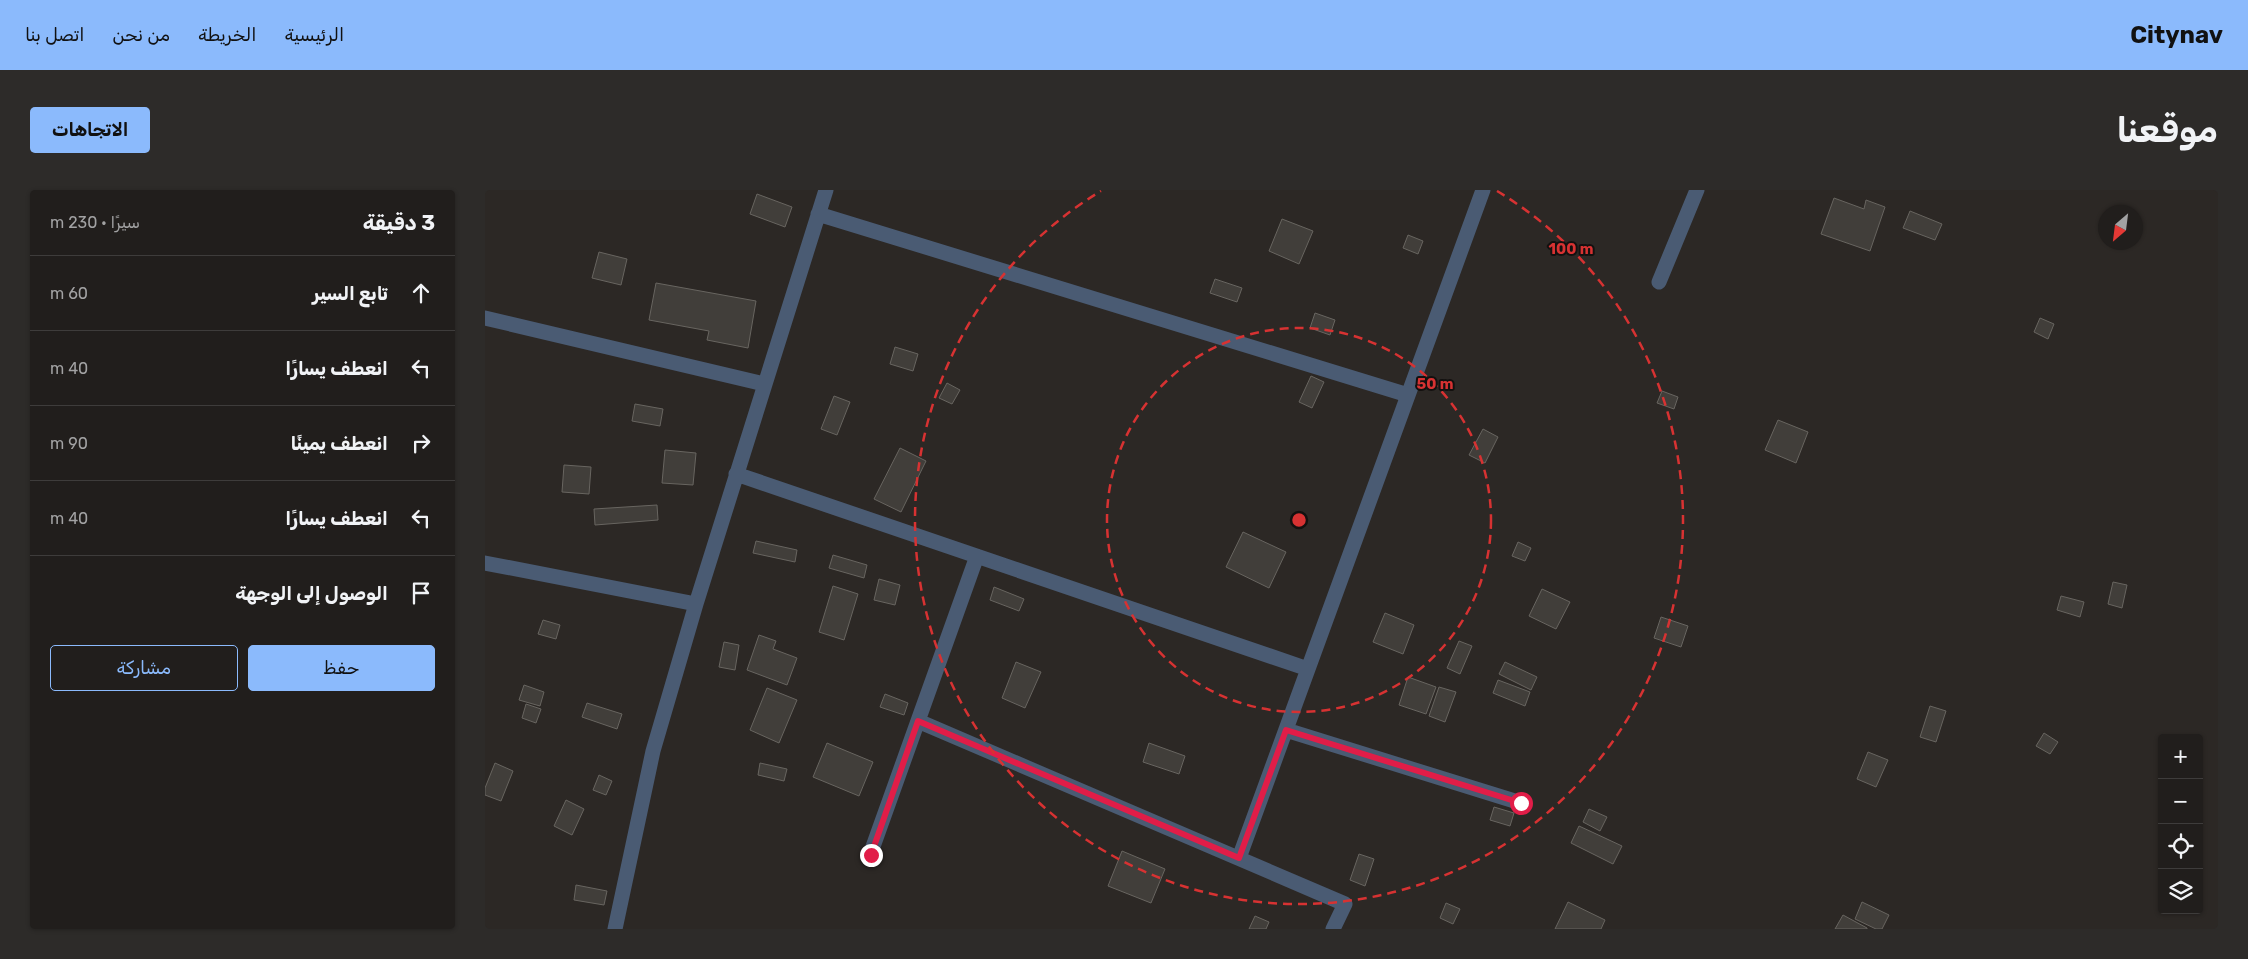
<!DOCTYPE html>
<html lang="ar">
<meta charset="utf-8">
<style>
:root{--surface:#211e1c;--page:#2d2b29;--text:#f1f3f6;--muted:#a2a2a3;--line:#3e3c3b;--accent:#8bbafc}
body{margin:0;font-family:Rubik,Cairo,sans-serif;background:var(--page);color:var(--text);direction:rtl}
.controls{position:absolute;right:15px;bottom:15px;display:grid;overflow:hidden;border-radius:5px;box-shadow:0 1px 4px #0004}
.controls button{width:45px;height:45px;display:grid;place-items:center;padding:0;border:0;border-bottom:1px solid var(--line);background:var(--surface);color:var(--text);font:25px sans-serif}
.compass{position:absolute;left:1613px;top:15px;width:45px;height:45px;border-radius:50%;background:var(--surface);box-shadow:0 1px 4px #0004;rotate:208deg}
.stop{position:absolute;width:15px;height:15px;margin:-11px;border:4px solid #e11d48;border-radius:50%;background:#fff}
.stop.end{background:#e11d48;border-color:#fff;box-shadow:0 1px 5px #0008}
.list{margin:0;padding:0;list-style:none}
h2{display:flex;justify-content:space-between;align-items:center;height:65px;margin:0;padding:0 20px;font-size:21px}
h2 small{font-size:16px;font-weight:400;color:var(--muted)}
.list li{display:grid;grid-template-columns:32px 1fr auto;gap:15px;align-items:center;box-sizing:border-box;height:75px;padding:0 20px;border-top:1px solid var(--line)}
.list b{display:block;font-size:19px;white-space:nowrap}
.list em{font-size:16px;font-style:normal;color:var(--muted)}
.actions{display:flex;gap:10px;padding:15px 20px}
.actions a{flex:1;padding:11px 0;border:1px solid var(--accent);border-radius:5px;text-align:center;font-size:18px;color:var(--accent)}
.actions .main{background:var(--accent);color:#111}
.icon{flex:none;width:28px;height:28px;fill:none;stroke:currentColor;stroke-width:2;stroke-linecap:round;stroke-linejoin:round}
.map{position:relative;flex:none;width:1733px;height:739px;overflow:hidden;direction:ltr;border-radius:5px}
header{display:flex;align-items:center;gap:30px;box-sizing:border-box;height:70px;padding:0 25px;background:var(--accent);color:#111}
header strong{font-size:24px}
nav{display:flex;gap:28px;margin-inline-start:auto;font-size:18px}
.intro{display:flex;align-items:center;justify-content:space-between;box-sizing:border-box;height:120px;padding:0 30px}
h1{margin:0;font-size:35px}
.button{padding:12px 22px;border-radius:5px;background:var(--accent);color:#111;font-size:18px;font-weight:700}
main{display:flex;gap:30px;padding:0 30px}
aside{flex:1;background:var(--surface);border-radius:5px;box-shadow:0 1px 4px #0004}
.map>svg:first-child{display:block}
.building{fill:#413e3a;stroke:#686560}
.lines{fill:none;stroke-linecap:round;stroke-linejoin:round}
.minor{stroke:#4a5b73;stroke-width:15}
.route{stroke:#e11d48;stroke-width:6}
.ring{fill:none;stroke:#d73232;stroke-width:2.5;stroke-dasharray:9 6}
.centre{fill:#d73232;stroke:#131110;stroke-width:2.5}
.ring-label{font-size:15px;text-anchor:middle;font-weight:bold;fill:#d73232;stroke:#131110;stroke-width:4;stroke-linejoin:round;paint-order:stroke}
</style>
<header>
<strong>Citynav</strong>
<nav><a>الرئيسية</a><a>الخريطة</a><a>من نحن</a><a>اتصل بنا</a></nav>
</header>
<div class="intro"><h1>موقعنا</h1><a class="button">الاتجاهات</a></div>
<main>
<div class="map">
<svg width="1733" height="739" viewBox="0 0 1733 739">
<rect width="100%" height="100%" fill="#2c2825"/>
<path class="building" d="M 272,4 L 307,17 L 300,37 L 265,24 Z
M 1349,8 L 1379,19 L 1381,10 L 1400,17 L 1385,61 L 1336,44 Z
M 1425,21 L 1457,34 L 1450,50 L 1418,38 Z
M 797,29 L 828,41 L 814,74 L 784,61 Z
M 923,45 L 938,51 L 933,64 L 918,58 Z
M 114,62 L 142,69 L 136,95 L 107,88 Z
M 730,89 L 757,98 L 752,112 L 725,103 Z
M 171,93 L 271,111 L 263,158 L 222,150 L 224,141 L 164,130 Z
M 830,123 L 850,130 L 845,145 L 825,138 Z
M 1555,128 L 1569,134 L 1563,149 L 1549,142 Z
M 410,157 L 433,164 L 428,181 L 405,174 Z
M 826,186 L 839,192 L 827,218 L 814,212 Z
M 462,193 L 475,200 L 467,214 L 454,208 Z
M 1177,201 L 1193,207 L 1189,219 L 1172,213 Z
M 349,206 L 365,212 L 352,245 L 336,239 Z
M 150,214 L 178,219 L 175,236 L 147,231 Z
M 1293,230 L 1323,242 L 1311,273 L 1280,260 Z
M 998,239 L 1013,247 L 1000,273 L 984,265 Z
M 415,258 L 441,271 L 416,322 L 389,309 Z
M 180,260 L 211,263 L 208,295 L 177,293 Z
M 79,275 L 106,277 L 104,304 L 77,302 Z
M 172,315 L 173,330 L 110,335 L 109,319 Z
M 758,342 L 801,362 L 784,398 L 741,377 Z
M 271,351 L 312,360 L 310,372 L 268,363 Z
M 1033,352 L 1046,358 L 1040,371 L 1027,366 Z
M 348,365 L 382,375 L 379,388 L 344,378 Z
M 394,389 L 415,395 L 410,415 L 389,410 Z
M 1628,392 L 1642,395 L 1637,418 L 1623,414 Z
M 348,396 L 373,404 L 359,450 L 334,442 Z
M 509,397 L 539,409 L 534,421 L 505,410 Z
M 1057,399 L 1085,412 L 1071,439 L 1044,426 Z
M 1576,406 L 1599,412 L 1595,427 L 1572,420 Z
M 900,423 L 929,435 L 918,464 L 888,452 Z
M 1176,427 L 1203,436 L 1196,457 L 1169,448 Z
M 58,430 L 75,435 L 71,449 L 53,444 Z
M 274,445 L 291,451 L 288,459 L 312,468 L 302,495 L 262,480 Z
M 974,451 L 987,456 L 975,484 L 962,478 Z
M 239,452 L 254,455 L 250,480 L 234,477 Z
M 531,472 L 556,482 L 540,518 L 517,508 Z
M 1020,472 L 1052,487 L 1046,500 L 1014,484 Z
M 923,487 L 951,497 L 941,524 L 914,515 Z
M 1013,490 L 1045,502 L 1040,516 L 1008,503 Z
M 39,495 L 59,502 L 55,516 L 34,510 Z
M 954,497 L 971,502 L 960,532 L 944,526 Z
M 282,498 L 312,510 L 294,553 L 265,540 Z
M 400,504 L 423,513 L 419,525 L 395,517 Z
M 102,513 L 137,524 L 132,539 L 97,527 Z
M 41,514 L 56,519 L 51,533 L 37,528 Z
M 1445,516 L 1461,521 L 1451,552 L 1435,547 Z
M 1559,543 L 1573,552 L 1565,564 L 1551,556 Z
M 342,553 L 388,572 L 374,606 L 328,587 Z
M 664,553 L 700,566 L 694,584 L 658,572 Z
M 1383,562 L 1403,570 L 1391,597 L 1372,589 Z
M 10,573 L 28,581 L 16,611 L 0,605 L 0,598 Z
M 275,573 L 302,579 L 299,591 L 273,585 Z
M 114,585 L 127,591 L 121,605 L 108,600 Z
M 81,610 L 99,619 L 87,645 L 69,636 Z
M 1009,617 L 1029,623 L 1025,636 L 1005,630 Z
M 1104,619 L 1122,627 L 1115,641 L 1098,632 Z
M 1094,636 L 1137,656 L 1128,674 L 1086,653 Z
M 637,661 L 680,679 L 666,713 L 623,696 Z
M 874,664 L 889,669 L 880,696 L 865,690 Z
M 91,695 L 122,701 L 119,715 L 89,710 Z
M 1083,712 L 1120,730 L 1116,739 L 1070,739 Z
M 1377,712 L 1404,725 L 1397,739 L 1391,739 L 1370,729 Z
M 961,713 L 975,719 L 968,734 L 955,728 Z
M 1358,725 L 1382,738 L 1382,739 L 1350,739 Z
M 770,726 L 784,732 L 781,739 L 764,739 Z"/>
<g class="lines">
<path class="minor" d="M 333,24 L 923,205
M 1174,92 L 1212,0
M 0,128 L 279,194
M 251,284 L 823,479
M 0,373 L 211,414
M 433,531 L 860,714 L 848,739
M 801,540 L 1036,613
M 385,665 L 492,366
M 754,668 L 998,0
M 130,739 L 168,561 L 211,414 L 341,0"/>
</g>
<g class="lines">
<path class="route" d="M 386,665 L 433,531 L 754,668 L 801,540 L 1036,613"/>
</g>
<g class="ring">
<circle cx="814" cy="330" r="192"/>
<path d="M1012 1A384 384 0 1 1 616 1"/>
</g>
<circle cx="814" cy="330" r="8" class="centre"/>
<g class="ring-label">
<text x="1086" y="64">100 m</text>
<text x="950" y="199">50 m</text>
</g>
</svg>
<div class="controls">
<button>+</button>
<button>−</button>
<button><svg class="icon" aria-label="locate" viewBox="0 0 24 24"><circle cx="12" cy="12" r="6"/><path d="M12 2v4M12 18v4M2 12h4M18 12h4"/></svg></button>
<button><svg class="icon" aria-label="layers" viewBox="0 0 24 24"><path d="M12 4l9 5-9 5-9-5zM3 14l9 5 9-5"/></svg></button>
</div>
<svg class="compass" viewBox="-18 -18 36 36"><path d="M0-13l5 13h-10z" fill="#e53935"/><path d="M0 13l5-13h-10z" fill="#a2a2a3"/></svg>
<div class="stop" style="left:1036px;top:613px"></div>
<div class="stop end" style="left:386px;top:665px"></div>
</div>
<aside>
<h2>3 دقيقة<small>سيرًا · 230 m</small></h2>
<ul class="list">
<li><svg class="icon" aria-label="ahead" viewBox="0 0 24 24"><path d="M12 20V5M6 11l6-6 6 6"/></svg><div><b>تابع السير</b></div><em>60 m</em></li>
<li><svg class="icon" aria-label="left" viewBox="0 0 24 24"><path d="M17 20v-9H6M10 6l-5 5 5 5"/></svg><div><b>انعطف يسارًا</b></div><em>40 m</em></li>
<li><svg class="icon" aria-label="right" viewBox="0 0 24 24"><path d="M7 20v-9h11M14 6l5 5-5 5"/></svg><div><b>انعطف يمينًا</b></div><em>90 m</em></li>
<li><svg class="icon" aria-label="left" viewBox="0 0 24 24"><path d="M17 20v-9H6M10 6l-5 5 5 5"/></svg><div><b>انعطف يسارًا</b></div><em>40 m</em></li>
<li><svg class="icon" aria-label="arrive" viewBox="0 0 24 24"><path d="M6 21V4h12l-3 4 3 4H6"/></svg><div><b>الوصول إلى الوجهة</b></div></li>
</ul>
<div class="actions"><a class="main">حفظ</a><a>مشاركة</a></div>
</aside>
</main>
